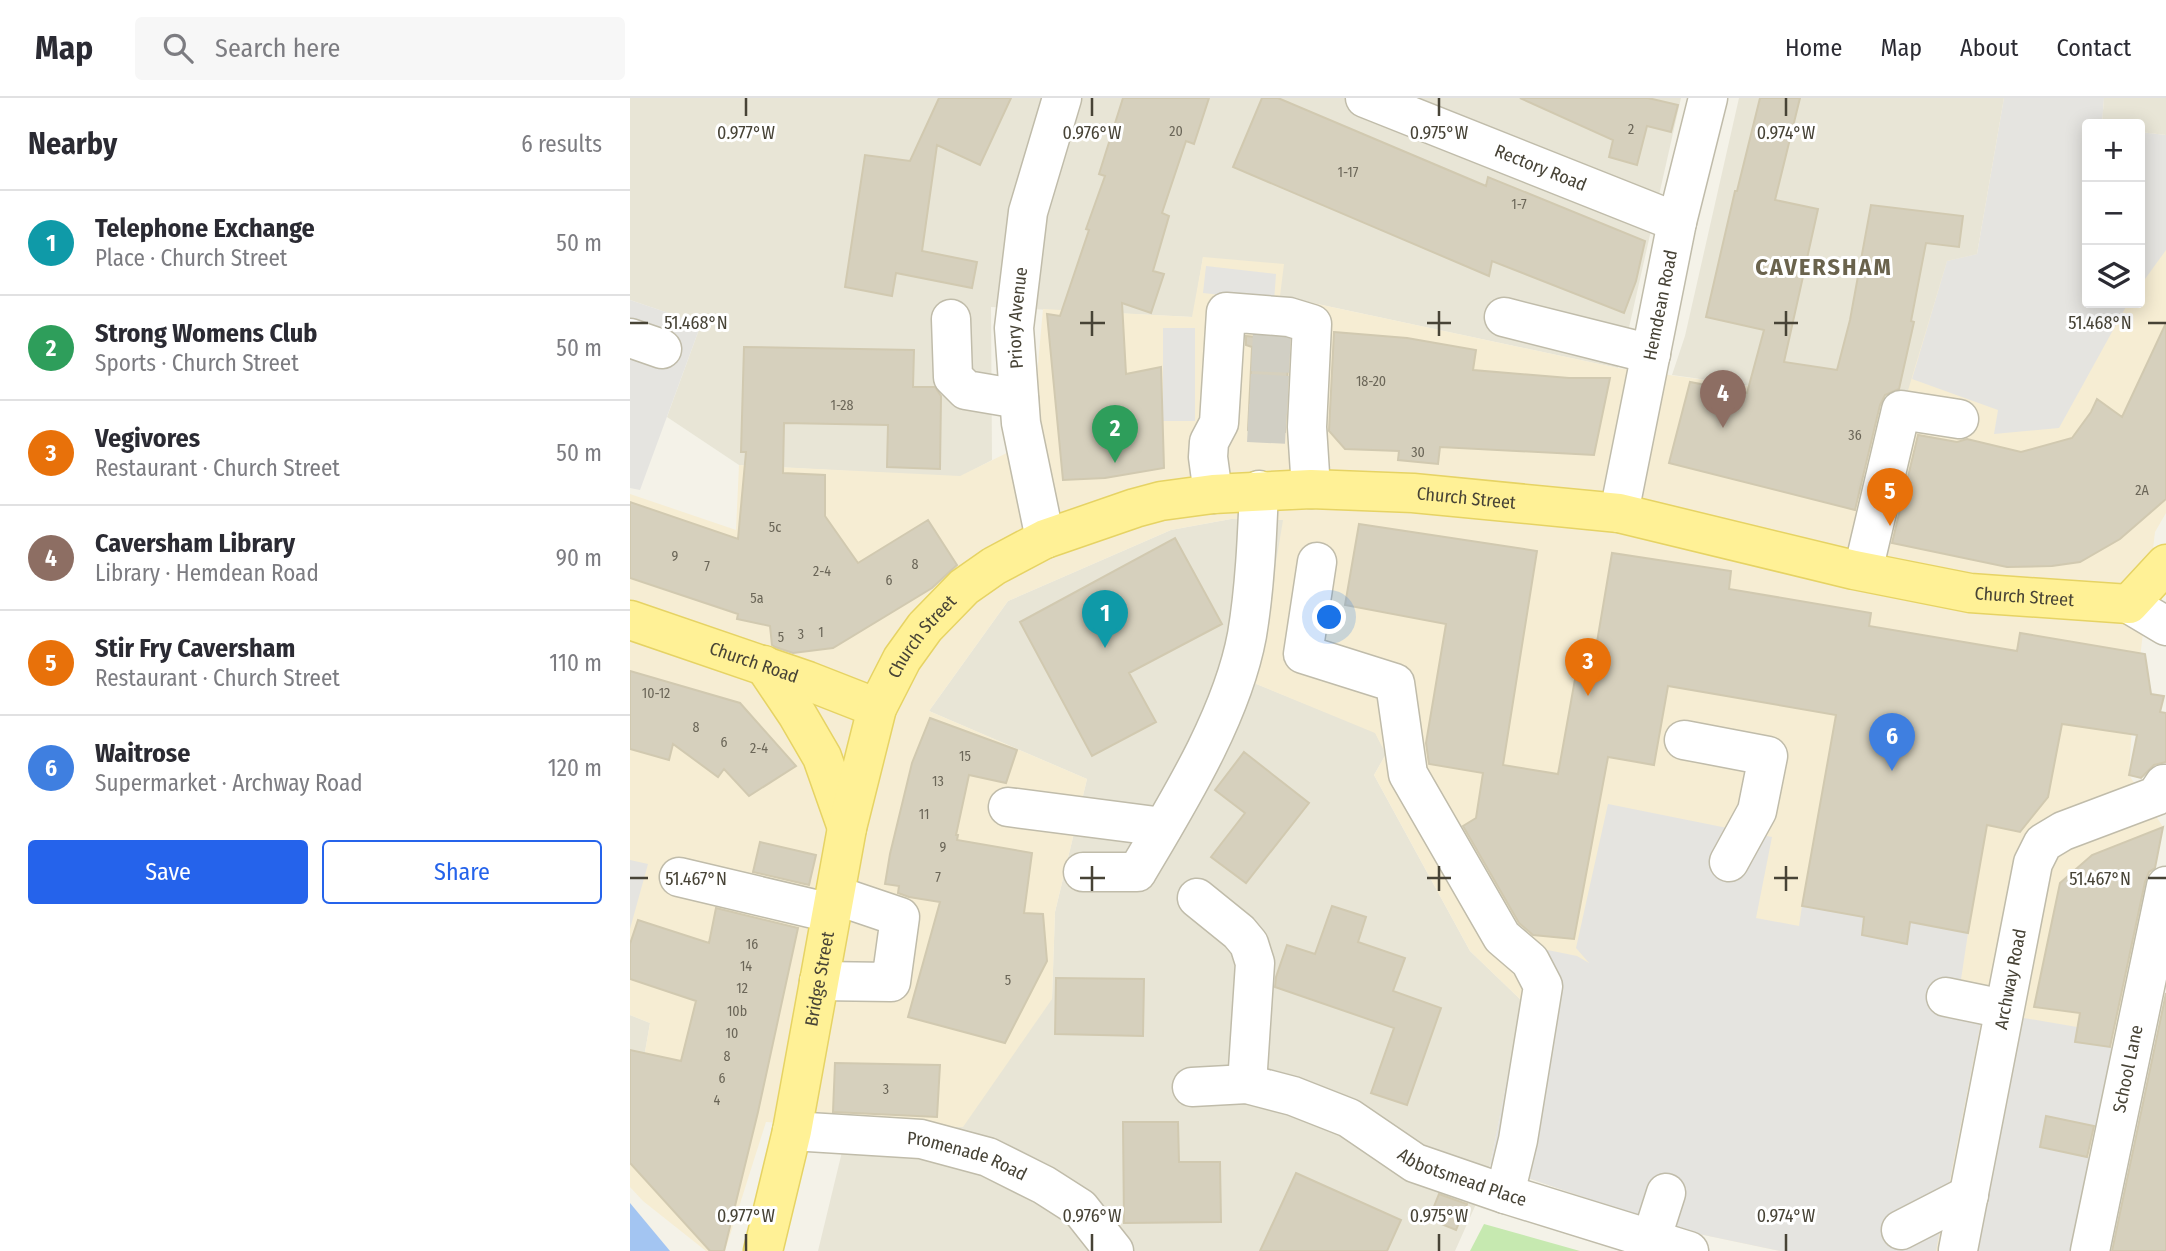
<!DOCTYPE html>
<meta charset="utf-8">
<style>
:root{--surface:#fff;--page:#f7f7f7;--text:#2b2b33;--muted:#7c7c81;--line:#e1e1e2;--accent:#2563eb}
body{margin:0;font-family:"Fira Sans Condensed",sans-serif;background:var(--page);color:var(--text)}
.controls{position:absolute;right:21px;top:21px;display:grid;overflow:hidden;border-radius:7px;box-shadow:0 4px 18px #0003}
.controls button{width:63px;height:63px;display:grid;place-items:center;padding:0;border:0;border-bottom:2px solid var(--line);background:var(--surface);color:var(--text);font:35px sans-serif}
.you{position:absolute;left:700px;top:520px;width:24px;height:24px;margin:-18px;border:5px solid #fff;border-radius:50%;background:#1a73e8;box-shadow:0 0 0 10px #1a73e833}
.badge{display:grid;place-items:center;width:46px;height:46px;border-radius:50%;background:var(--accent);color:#fff;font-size:23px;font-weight:700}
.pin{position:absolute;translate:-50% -58px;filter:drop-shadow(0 2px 4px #0008)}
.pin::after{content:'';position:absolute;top:37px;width:24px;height:21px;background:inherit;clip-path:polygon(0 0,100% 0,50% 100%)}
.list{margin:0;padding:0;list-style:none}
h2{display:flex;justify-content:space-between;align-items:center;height:91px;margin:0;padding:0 28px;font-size:30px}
h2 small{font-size:23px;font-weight:400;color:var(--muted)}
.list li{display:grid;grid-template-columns:46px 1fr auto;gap:21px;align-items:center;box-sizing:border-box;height:105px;padding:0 28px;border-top:2px solid var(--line)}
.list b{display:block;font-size:26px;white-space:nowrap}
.list p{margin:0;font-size:23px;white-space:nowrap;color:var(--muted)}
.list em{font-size:23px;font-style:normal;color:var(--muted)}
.actions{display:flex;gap:14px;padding:21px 28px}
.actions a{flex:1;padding:16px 0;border:2px solid var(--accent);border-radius:7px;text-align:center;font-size:24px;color:var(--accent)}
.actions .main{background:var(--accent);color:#fff}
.icon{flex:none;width:38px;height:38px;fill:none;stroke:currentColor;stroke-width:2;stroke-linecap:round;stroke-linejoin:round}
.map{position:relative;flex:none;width:1536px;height:1153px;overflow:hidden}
header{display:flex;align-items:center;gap:42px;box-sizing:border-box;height:98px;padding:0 35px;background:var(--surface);border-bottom:2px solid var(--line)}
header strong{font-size:33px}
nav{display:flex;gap:38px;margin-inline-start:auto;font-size:24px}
.search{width:490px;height:63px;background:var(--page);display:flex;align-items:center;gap:18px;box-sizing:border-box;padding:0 24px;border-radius:7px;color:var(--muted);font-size:26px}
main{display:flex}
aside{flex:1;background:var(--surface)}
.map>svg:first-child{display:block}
.residential{fill:#e8e5d6}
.commercial{fill:#f6edd3}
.green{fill:#c6e9b0}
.parking{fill:#e5e4e0}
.water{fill:#a3c5f2}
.building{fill:#d6d0bd;stroke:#d1c9b0;stroke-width:2}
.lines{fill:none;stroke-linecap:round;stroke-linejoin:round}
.minor-tunnel{stroke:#d1cfc4;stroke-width:38;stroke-dasharray:38 19;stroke-linecap:butt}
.minor-casing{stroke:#c0bcaa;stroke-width:41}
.major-casing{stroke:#e6d364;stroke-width:41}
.minor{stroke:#fff;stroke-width:38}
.major{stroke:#fff196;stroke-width:38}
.ticks{fill:none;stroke:#474336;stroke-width:2.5}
.labels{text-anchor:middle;stroke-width:6;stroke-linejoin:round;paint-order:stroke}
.number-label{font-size:14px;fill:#6b6658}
.street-label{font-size:18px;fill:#474336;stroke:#fff}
.district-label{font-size:24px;font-weight:bold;letter-spacing:2px;fill:#6a634d;stroke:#fff}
.ticks-label{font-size:18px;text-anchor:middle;fill:#474336;stroke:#fff;stroke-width:6;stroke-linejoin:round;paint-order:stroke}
</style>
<header>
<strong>Map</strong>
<div class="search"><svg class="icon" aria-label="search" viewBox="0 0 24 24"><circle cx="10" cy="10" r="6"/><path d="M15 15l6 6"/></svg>Search here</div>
<nav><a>Home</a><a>Map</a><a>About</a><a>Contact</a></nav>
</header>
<main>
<aside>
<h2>Nearby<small>6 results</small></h2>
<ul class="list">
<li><span class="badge" style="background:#0f9aa8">1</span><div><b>Telephone Exchange</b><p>Place · Church Street</p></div><em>50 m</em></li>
<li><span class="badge" style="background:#2e9e5b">2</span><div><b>Strong Womens Club</b><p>Sports · Church Street</p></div><em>50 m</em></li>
<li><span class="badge" style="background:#e8710a">3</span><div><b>Vegivores</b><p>Restaurant · Church Street</p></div><em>50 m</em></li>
<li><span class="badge" style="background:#8d6e63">4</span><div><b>Caversham Library</b><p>Library · Hemdean Road</p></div><em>90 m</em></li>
<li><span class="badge" style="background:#e8710a">5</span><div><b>Stir Fry Caversham</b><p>Restaurant · Church Street</p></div><em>110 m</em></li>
<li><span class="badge" style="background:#3f7fe0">6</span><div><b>Waitrose</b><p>Supermarket · Archway Road</p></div><em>120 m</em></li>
</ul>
<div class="actions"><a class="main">Save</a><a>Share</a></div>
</aside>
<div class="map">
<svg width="1536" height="1153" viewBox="0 0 1536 1153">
<rect width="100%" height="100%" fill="#f4f2e8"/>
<path class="residential" d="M 0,0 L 1051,0 L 998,234 L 988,270 L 650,198 L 573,159 L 563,219 L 361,209 L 362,362 L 330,379 L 109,367 L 37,319 L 71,226 L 0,202 Z
M 1109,0 L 1374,0 L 1347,156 L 1273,309 L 1042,277 L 1055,238 Z
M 1474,0 L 1536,0 L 1536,37 L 1510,34 L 1510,26 L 1472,26 Z
M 601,421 L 654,422 L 634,536 L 619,583 L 745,634 L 756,656 L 744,677 L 840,853 L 893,904 L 860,1067 L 846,1106 L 825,1153 L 188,1153 L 218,1029 L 422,901 L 425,814 L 457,681 L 299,613 L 378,503 L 541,432 Z
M 0,917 L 20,925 L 0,1041 Z"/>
<path class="commercial" d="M 1374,0 L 1474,0 L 1472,26 L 1457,26 L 1457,205 L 1510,205 L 1510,34 L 1536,37 L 1536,415 L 1525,434 L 1502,627 L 1499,677 L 1533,729 L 1451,1153 L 1150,1153 L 1069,1136 L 1012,1119 L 860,1067 L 893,904 L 840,853 L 744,677 L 756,656 L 745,635 L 619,583 L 634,536 L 653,422 L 601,421 L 541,432 L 378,503 L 299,613 L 457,681 L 425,814 L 422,901 L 333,1029 L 218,1029 L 136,1024 L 95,1153 L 76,1153 L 13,1103 L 0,1089 L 0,1041 L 20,925 L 0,917 L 0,396 L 106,432 L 109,367 L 330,378 L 401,343 L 413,211 L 562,219 L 573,159 L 654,166 L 650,198 L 988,270 L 1273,309 L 1317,163 L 1347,156 Z"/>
<path class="green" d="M 854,1126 L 950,1153 L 840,1153 Z"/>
<path class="parking" d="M 1374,0 L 1474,0 L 1472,26 L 1457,26 L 1457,205 L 1498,205 L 1429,330 L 1364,336 L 1368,312 L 1282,281 L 1317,163 L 1347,156 Z
M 1510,34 L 1536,37 L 1536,152 L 1510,188 Z
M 576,168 L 646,176 L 644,203 L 573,195 Z
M 0,202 L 71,226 L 10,392 L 0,390 Z
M 533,230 L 565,230 L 565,323 L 533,323 Z
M 978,706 L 1142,739 L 1126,820 L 1169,828 L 1172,808 L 1234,819 L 1232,837 L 1276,846 L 1280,824 L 1338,835 L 1330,888 L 1357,894 L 1306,1153 L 1150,1153 L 1069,1136 L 1012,1119 L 860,1067 L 903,849 L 947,858 L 959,865 L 946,850 Z
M 0,762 L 18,766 L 0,831 Z
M 1388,919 L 1447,929 L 1445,944 L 1491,951 L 1474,1030 L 1416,1018 L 1410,1048 L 1468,1061 L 1451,1153 L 1346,1153 Z"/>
<path class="water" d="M 0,1105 L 40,1153 L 0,1153 Z"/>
<path class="building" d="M 309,0 L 381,0 L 350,67 L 307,47 L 292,153 L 347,164 L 342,190 L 266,175 L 262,198 L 215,189 L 235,57 L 280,63 Z
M 493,0 L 579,0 L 564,46 L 556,43 L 532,115 L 539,118 L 523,173 L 534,176 L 521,215 L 492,205 L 496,276 L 531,269 L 534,370 L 475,380 L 433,382 L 417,216 L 430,218 L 459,132 L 456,131 L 475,78 L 469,76 Z
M 632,0 L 648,0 L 856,88 L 858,79 L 1015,143 L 1006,183 L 994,215 L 862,163 L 859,178 L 603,69 Z
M 890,0 L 1018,0 L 1048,7 L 1041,34 L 1017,28 L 1007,67 L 979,59 L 983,42 Z
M 1130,0 L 1170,0 L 1145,102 L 1188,111 L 1154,264 L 1207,272 L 1220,222 L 1241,107 L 1333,118 L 1329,149 L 1296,145 L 1281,223 L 1284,224 L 1269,291 L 1255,297 L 1250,307 L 1225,412 L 1039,365 L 1060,284 L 1117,295 L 1134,232 L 1076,219 L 1105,93 L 1107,93 Z
M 1536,225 L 1536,401 L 1490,441 L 1450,464 L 1422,468 L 1377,469 L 1262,445 L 1288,337 L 1327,344 L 1337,341 L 1391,354 L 1442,340 L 1461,314 L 1467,301 L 1492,319 Z
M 704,234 L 777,240 L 846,252 L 843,272 L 939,280 L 980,280 L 964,357 L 810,349 L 808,366 L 768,362 L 769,353 L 715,351 L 699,333 Z
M 616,238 L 659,242 L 655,334 L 618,332 L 622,249 L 616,247 Z
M 114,249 L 284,252 L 283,289 L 305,289 L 311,298 L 310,371 L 257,369 L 258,327 L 154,325 L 153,375 L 195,377 L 195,418 L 228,465 L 298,422 L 327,467 L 302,490 L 203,550 L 163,555 L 145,549 L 142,547 L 140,528 L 107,521 L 108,516 L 0,480 L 0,404 L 108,441 L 116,354 L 111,354 Z
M 729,426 L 907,453 L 873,667 L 928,676 L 949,559 L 964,562 L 982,455 L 1101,473 L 1099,491 L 1241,515 L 1239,528 L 1387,553 L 1390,535 L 1515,556 L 1521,596 L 1534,598 L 1530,614 L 1536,615 L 1536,664 L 1524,667 L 1511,680 L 1499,677 L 1507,637 L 1432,626 L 1418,699 L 1390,734 L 1357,727 L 1338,835 L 1280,824 L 1277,846 L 1232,837 L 1234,819 L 1172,808 L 1206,617 L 1038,588 L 1024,667 L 978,659 L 944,841 L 903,837 L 889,825 L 833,728 L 846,720 L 853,675 L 799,666 L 796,645 L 816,526 L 715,507 Z
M 545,440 L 592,526 L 499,575 L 526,624 L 462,658 L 390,524 Z
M 0,573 L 110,605 L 166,668 L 119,698 L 94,671 L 88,679 L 43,646 L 39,662 L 0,651 Z
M 300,620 L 387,652 L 376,685 L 339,677 L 326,737 L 328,737 L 327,742 L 402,755 L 394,815 L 413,816 L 417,863 L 375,945 L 278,919 L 310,804 L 279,799 L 268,795 L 269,788 L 255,786 L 260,756 L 282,665 Z
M 614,654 L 679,705 L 616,785 L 581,759 L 615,715 L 585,692 Z
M 1533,729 L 1525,770 L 1519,774 L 1515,784 L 1480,949 L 1445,944 L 1450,915 L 1404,909 L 1430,785 L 1462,757 Z
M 130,744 L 186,757 L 179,787 L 123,774 Z
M 702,808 L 736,819 L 728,844 L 775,860 L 763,893 L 811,910 L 777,1007 L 741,995 L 764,930 L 645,889 L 646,879 L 657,847 L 685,856 Z
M 86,810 L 168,830 L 128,1014 L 94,1153 L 80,1153 L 0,1065 L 0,952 L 51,963 L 66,903 L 0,881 L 0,846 L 8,822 L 79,845 Z
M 426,880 L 514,881 L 513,938 L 425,936 Z
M 1536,895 L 1536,1153 L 1482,1153 Z
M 205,965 L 310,967 L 307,1019 L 203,1014 Z
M 1416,1018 L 1464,1028 L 1457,1059 L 1410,1049 Z
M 493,1024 L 548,1024 L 549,1064 L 590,1064 L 591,1124 L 494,1125 Z
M 666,1075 L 771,1122 L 757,1153 L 630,1153 Z
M 809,1096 L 837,1106 L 826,1132 L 799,1121 Z"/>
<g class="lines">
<path class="minor-tunnel" d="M 622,254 L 662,256
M 620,295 L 660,297
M 618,325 L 658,327"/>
<defs>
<g id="minor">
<path id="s1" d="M 735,0 L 1047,124"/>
<path d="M 874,219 L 1021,256"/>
<path d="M 321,221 L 323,279 L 336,292 L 389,301"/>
<path d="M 0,240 L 32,251"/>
<path d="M 583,396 L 578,359 L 579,344 L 589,325 L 596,214 L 659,219 L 682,226 L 677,329 L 681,391"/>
<path id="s2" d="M 989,415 L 1047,124 L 1078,0"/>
<path id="s3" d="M 415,441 L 391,325 L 384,230 L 398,114 L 432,0"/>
<path d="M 687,464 L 673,556 L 765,585 L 778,676 L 872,839 L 900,863 L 913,888 L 888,1042 L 875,1096"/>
<path d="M 1233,473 L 1271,312 L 1329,321"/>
<path d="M 1499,506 L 1536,528"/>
<path d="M 1054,642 L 1138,658 L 1127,713 L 1099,764"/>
<path d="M 378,709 L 533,729"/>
<path d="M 453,774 L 507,774 C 549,703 602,618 617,537 C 625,489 627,440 629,392"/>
<path d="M 49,779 L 201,815"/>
<path d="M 567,800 L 609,834 L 619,846 L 625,865 L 617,986"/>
<path d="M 189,883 L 261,884 L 270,819 L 205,797"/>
<path d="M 1316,899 L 1374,911"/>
<path id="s4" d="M 562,989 L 617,986 L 663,998 L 719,1020 L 785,1065 L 875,1096 L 1059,1153"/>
<path id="s5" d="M 162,1033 L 291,1041 L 358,1059 L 414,1087 L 450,1110 L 484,1153"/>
<path d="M 1271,1132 L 1339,1097"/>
<path d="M 1021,1142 L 1036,1095"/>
<path id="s6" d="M 1328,1152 L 1403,765 L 1413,745 L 1433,733 L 1526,698 L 1534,686"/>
<path id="s7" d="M 1460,1153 L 1536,788"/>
</g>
<g id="major">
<path id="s8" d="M 0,522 L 178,583 L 247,610"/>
<path d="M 134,567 L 167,616 L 192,659 L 217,730"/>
<path id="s9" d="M 133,1153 L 162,1033 L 217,730 L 247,610 L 272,561 L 295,529 L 334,489 L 364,468 L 415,441 L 505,410 L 531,403 L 583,396 L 681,391 L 783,395 L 989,415 L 1224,472 L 1340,495 L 1499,506 L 1536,466"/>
</g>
</defs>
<use href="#minor" class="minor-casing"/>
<use href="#major" class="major-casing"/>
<use href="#minor" class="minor"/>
<use href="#major" class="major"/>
</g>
<path class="ticks" d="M 116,0 L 116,18M 462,0 L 462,18M 809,0 L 809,18M 1156,0 L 1156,18M 462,213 L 462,238M 809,213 L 809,238M 1156,213 L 1156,238M 0,225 L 18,225M 450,225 L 475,225M 797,225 L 821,225M 1144,225 L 1168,225M 1518,225 L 1536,225M 462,768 L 462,793M 809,768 L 809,793M 1156,768 L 1156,793M 0,780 L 18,780M 450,780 L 475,780M 797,780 L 821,780M 1144,780 L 1168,780M 1518,780 L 1536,780M 116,1136 L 116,1153M 462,1136 L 462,1153M 809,1136 L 809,1153M 1156,1136 L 1156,1153"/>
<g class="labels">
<g class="number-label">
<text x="1001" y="36">2</text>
<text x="546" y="38">20</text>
<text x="718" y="79">1-17</text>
<text x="889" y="111">1-7</text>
<text x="741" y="288">18-20</text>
<text x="212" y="312">1-28</text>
<text x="1225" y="342">36</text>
<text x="788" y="359">30</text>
<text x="1512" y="397">2A</text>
<text x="145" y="434">5c</text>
<text x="45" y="463">9</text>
<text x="285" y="471">8</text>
<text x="77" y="473">7</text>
<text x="192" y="478">2-4</text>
<text x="259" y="487">6</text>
<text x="127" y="505">5a</text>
<text x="191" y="539">1</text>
<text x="171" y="541">3</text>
<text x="151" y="544">5</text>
<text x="26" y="600">10-12</text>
<text x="66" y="634">8</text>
<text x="94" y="649">6</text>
<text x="129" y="655">2-4</text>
<text x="335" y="663">15</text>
<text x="308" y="688">13</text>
<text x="294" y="721">11</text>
<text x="313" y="754">9</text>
<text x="308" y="784">7</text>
<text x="122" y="851">16</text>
<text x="116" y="873">14</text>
<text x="378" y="887">5</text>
<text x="112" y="895">12</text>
<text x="107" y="918">10b</text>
<text x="102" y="940">10</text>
<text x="97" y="963">8</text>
<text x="92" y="985">6</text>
<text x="256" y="996">3</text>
<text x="87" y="1007">4</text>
</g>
<g class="street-label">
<text dy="6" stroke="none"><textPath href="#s1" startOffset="189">Rectory Road</textPath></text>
<text dy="6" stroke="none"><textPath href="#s2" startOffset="212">Hemdean Road</textPath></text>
<text dy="6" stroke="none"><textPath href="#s3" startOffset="224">Priory Avenue</textPath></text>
<text dy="6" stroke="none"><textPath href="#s9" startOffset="1228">Church Street</textPath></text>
<text dy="6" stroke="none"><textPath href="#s9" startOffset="1796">Church Street</textPath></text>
<text dy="6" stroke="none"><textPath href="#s9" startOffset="640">Church Street</textPath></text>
<text dy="6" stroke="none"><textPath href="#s8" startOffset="131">Church Road</textPath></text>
<text dy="6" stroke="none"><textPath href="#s6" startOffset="276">Archway Road</textPath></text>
<text dy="6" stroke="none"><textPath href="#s9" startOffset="278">Bridge Street</textPath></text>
<text dy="6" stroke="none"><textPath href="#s7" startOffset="186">School Lane</textPath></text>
<text dy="6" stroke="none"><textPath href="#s5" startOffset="178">Promenade Road</textPath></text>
<text dy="6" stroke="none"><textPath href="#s4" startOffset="292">Abbotsmead Place</textPath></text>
</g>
<g class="district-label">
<text x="1194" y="177">CAVERSHAM</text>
</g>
</g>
<g class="ticks-label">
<text x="116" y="41">0.977°W</text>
<text x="462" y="41">0.976°W</text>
<text x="809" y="41">0.975°W</text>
<text x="1156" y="41">0.974°W</text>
<text x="66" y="231">51.468°N</text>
<text x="1470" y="231">51.468°N</text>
<text x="66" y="787">51.467°N</text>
<text x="1470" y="787">51.467°N</text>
<text x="116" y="1124">0.977°W</text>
<text x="462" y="1124">0.976°W</text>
<text x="809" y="1124">0.975°W</text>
<text x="1156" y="1124">0.974°W</text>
</g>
</svg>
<div class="controls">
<button>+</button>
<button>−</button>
<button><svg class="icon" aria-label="layers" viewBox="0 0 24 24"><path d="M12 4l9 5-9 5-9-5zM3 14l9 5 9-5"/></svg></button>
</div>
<div class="you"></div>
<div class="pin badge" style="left:475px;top:550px;background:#0f9aa8">1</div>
<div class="pin badge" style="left:485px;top:365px;background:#2e9e5b">2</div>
<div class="pin badge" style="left:958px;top:598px;background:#e8710a">3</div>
<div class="pin badge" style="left:1093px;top:330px;background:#8d6e63">4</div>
<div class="pin badge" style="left:1260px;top:428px;background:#e8710a">5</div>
<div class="pin badge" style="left:1262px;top:673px;background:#3f7fe0">6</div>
</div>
</main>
